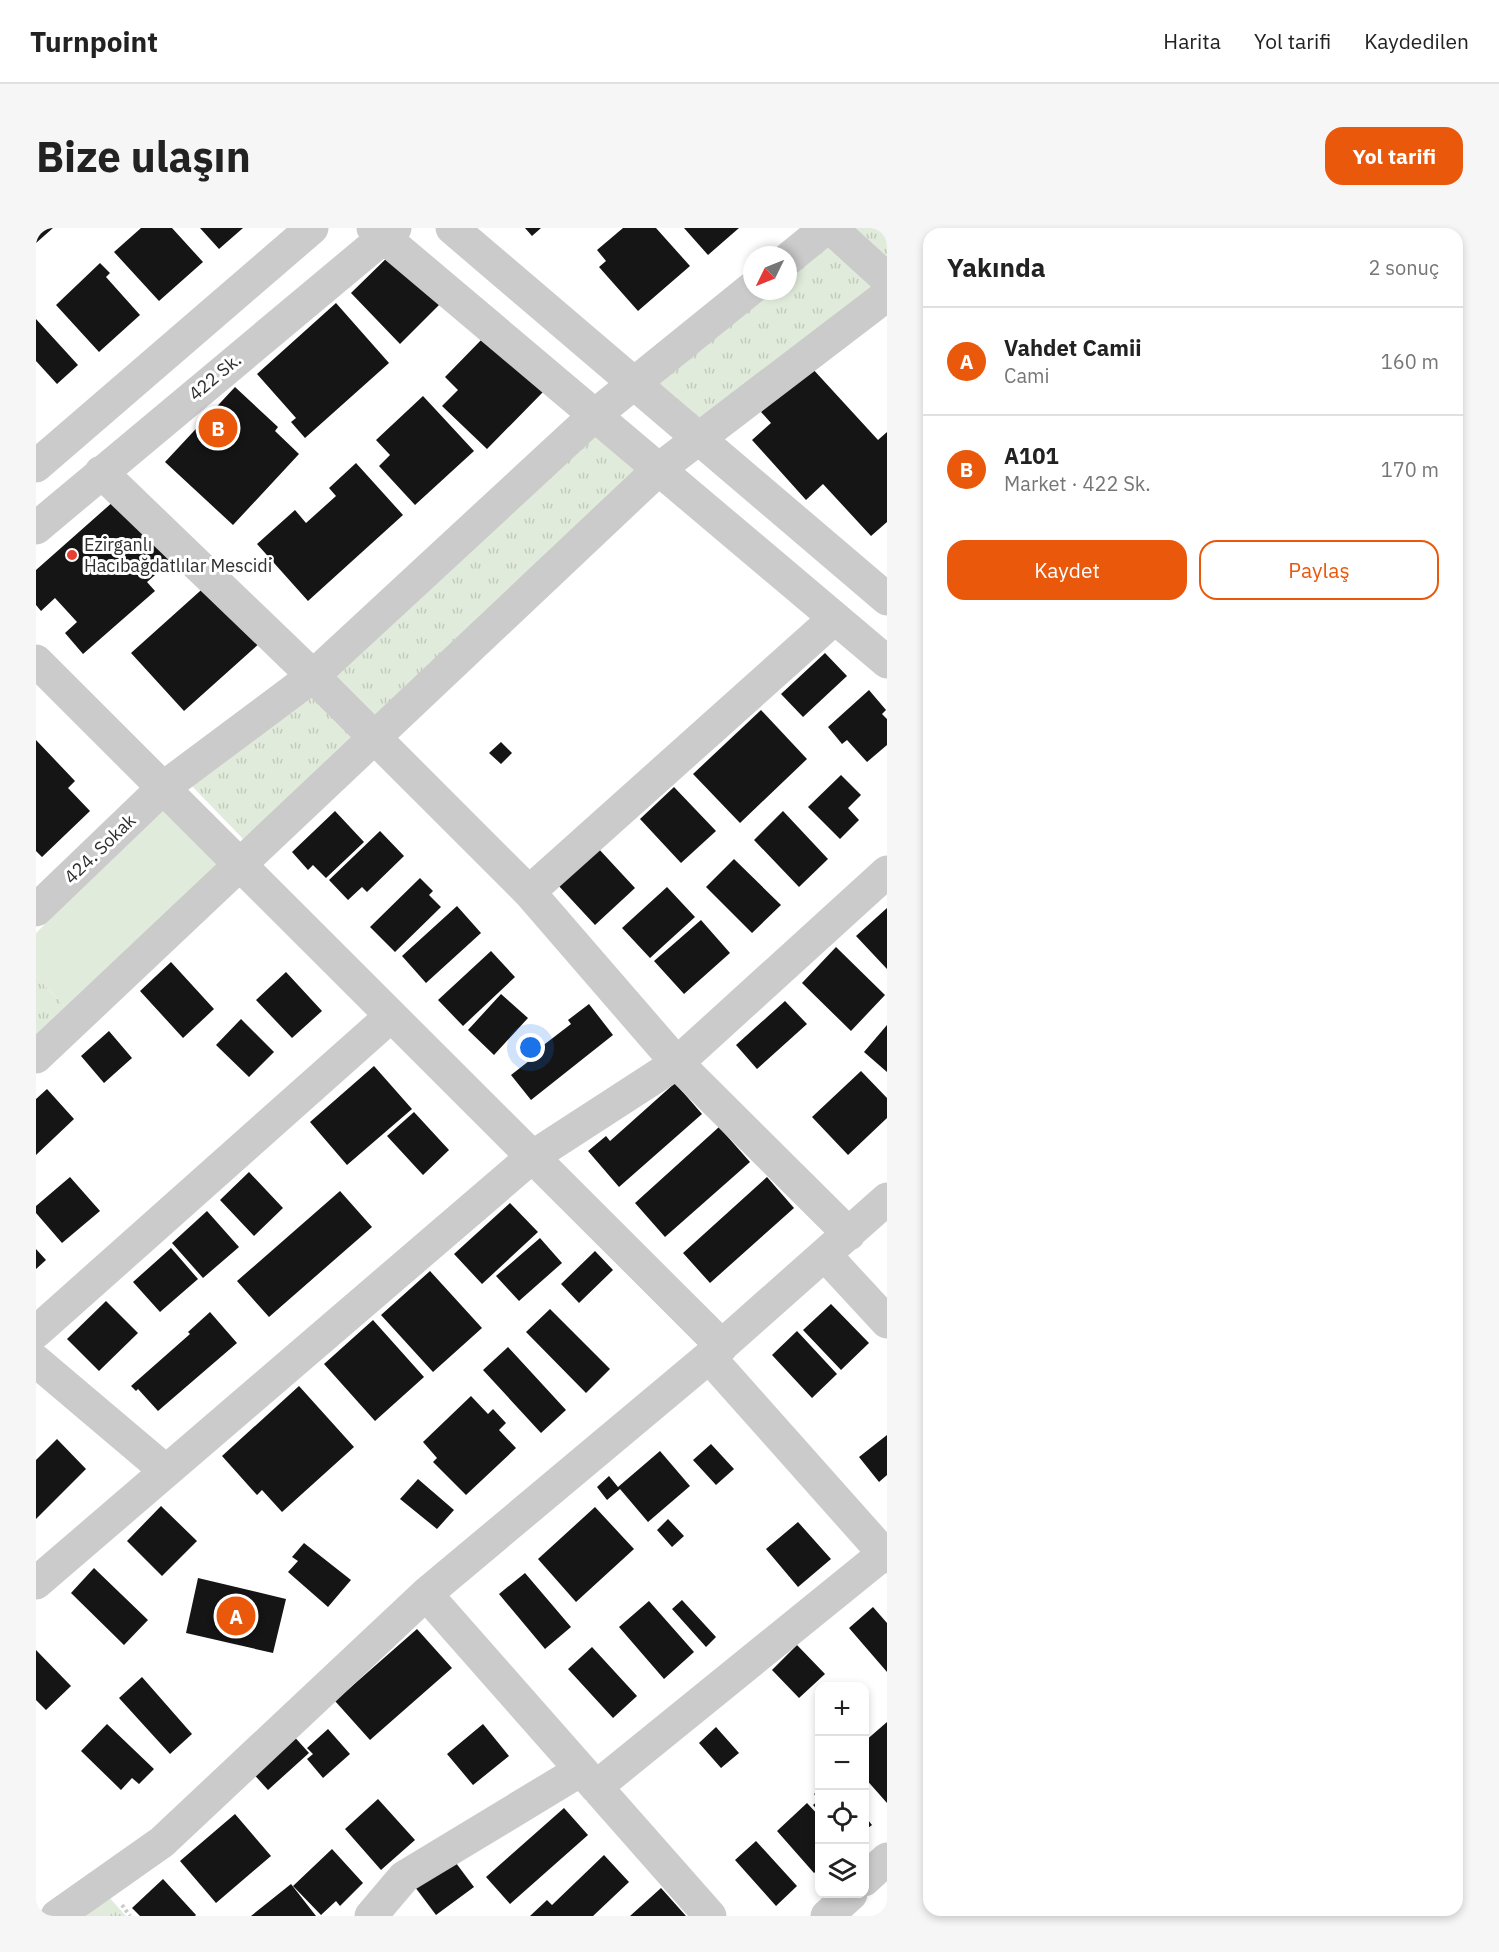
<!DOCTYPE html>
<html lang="tr">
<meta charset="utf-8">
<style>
:root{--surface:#fff;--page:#f6f6f6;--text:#222;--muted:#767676;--line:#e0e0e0;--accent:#ea580c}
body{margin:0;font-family:"IBM Plex Sans",sans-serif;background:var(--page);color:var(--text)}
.controls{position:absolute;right:18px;bottom:18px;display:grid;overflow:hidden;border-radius:12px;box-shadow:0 3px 9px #0003}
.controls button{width:54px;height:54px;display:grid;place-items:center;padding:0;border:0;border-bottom:2px solid var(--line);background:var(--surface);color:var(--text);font:30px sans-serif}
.compass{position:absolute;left:707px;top:18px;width:54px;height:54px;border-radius:50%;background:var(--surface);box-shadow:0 3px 9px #0003;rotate:227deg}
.you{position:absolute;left:495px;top:820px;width:21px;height:21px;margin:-15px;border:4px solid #fff;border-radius:50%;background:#1a73e8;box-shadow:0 0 0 9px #1a73e833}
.badge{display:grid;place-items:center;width:39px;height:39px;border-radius:50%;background:var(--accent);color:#fff;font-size:20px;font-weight:700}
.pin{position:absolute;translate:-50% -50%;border:3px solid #fff;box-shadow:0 2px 6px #0006}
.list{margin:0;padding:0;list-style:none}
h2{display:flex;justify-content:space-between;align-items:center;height:78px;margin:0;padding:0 24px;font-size:26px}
h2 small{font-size:20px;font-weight:400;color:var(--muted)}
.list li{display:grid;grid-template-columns:39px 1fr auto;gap:18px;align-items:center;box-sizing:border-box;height:108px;padding:0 24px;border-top:2px solid var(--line)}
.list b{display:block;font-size:22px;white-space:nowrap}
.list p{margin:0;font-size:20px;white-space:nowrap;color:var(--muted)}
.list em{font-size:20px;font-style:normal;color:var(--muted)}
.actions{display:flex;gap:12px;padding:18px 24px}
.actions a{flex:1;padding:14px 0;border:2px solid var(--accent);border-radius:18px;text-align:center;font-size:21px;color:var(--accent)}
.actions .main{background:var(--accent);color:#fff}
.icon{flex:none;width:33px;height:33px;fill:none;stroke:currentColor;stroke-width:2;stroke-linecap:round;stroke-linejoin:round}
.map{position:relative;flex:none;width:851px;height:1688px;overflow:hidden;border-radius:18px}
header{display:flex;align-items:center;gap:36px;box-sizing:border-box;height:84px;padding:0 30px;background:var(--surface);border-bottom:2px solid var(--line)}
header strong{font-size:28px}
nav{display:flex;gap:33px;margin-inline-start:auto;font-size:21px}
.intro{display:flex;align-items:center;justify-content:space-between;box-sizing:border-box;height:144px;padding:0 36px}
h1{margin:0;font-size:42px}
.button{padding:15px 27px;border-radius:18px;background:var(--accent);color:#fff;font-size:21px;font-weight:700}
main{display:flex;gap:36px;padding:0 36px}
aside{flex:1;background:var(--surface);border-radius:18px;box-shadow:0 3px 9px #0003}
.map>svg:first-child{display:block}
.grass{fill:url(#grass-tufts)}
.pitch{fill:#e1ebdb}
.building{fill:#151515}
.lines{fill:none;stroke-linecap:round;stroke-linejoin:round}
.path{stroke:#cbcbcb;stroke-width:4;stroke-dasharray:3 3;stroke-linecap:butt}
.street{stroke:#cbcbcb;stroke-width:33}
.poi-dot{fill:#e54130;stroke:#fff;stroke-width:2}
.labels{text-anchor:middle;stroke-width:6;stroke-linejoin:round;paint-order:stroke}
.street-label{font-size:18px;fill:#2e2e2e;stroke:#fff}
.poi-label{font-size:18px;fill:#2e2e2e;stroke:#fff;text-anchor:start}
</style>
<header>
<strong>Turnpoint</strong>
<nav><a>Harita</a><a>Yol tarifi</a><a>Kaydedilen</a></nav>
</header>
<div class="intro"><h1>Bize ulaşın</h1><a class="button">Yol tarifi</a></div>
<main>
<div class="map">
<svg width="851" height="1688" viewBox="0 0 851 1688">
<defs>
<pattern id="grass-tufts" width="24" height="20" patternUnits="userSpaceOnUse" patternTransform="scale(1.5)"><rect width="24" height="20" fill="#e1ebdb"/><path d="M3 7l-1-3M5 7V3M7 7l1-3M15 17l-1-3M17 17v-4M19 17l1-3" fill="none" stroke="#c1cabc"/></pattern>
</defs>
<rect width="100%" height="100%" fill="#fff"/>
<path class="grass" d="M 790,0 L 851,0 L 851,67 L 663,211 L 598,155 L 716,63 L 752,63 L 752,31 Z
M 558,202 L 612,241 L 339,494 L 292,446 Z
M 276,464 L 316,509 L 210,614 L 154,556 Z
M 0,748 L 31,781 L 0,809 Z
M 63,1658 L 90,1688 L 21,1688 Z"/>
<path class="pitch" d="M 129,578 L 185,635 L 31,781 L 0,748 L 0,705 Z"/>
<path class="building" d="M 0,0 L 17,0 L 0,15 Z
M 105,0 L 136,0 L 167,34 L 123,73 L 78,24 Z
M 164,0 L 207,0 L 183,21 Z
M 489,0 L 505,0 L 496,8 Z
M 587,0 L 620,0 L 654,38 L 602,83 L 563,39 L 570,33 L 561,22 Z
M 648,0 L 703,0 L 672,27 Z
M 361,20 L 410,70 L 364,116 L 315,65 Z
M 64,35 L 74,45 L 70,49 L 104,87 L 63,124 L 20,77 Z
M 300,75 L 353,135 L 269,210 L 255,194 L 260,190 L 221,146 Z
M 0,91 L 42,137 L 21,156 L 0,133 Z
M 450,107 L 508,163 L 451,221 L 406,178 L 422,162 L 409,149 Z
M 775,139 L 842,212 L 851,204 L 851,294 L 835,308 L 787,256 L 770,272 L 716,212 L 735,195 L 725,184 Z
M 199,159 L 242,199 L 239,203 L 263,226 L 197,297 L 129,234 Z
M 387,168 L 438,223 L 379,277 L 343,238 L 354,227 L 340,212 Z
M 320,235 L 367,287 L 272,373 L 221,316 L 259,282 L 270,295 L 300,268 L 293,260 Z
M 87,265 L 142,327 L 111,354 L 119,363 L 47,426 L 29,405 L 41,394 L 19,370 L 5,383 L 0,377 L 0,342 Z
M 173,355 L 226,413 L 148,483 L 95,425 Z
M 789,425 L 811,448 L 767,489 L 745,466 Z
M 833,462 L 850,482 L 846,486 L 851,491 L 851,517 L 831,534 L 811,512 L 806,516 L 792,499 Z
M 725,482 L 771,531 L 704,595 L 657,546 Z
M 0,512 L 39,553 L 32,560 L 54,583 L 6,629 L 0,623 Z
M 465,514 L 476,525 L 465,536 L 453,525 Z
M 805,547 L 825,567 L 812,580 L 823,592 L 804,611 L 772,579 Z
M 638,559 L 680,603 L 645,635 L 604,591 Z
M 299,583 L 328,614 L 290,650 L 277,637 L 272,642 L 256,624 Z
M 747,583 L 792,631 L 763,659 L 718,612 Z
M 344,603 L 368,628 L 331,664 L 326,659 L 312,672 L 293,652 Z
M 561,619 L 599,660 L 559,697 L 521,656 Z
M 698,631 L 745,677 L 716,705 L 670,659 Z
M 384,650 L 397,663 L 393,667 L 405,679 L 359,724 L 334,699 Z
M 631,659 L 659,689 L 614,730 L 586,700 Z
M 421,678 L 445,705 L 390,755 L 366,728 Z
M 851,680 L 851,741 L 820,708 Z
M 665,692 L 694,725 L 648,766 L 618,733 Z
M 800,719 L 849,767 L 815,803 L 766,755 Z
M 455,723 L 479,749 L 427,798 L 402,772 Z
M 135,734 L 178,781 L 147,810 L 104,763 Z
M 250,744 L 286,783 L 256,810 L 220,772 Z
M 465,766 L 492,790 L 458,827 L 432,802 Z
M 749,773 L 771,796 L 721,841 L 700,817 Z
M 553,776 L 577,807 L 495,872 L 475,847 L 507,822 L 505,819 L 535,796 L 532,792 Z
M 205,791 L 238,824 L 213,849 L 180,817 Z
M 851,797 L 851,844 L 828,824 Z
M 73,803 L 96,830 L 68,855 L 45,828 Z
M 338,838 L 376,881 L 311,937 L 274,894 Z
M 825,843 L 851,870 L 851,890 L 812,927 L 776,889 Z
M 639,855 L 666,886 L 583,959 L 552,923 L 570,908 L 574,913 Z
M 11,861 L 38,891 L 0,927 L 0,871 Z
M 378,884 L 413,922 L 387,947 L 351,908 Z
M 683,899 L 714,934 L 629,1009 L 599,975 Z
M 213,944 L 247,980 L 218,1008 L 184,972 Z
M 34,949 L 64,983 L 26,1015 L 0,985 L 0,978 Z
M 731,949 L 758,980 L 674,1055 L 647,1025 Z
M 304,963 L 336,999 L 233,1089 L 201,1053 Z
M 474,975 L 502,1004 L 446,1056 L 418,1026 Z
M 171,983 L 203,1019 L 167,1050 L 136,1015 Z
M 504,1010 L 526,1035 L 483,1073 L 460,1048 Z
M 135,1020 L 162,1051 L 124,1084 L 97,1054 Z
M 0,1021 L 10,1032 L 0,1041 Z
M 559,1023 L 577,1042 L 543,1075 L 525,1056 Z
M 394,1043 L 446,1100 L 397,1144 L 345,1087 Z
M 70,1073 L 102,1105 L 63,1143 L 31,1111 Z
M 795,1076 L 833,1115 L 805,1142 L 767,1102 Z
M 514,1081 L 574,1141 L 550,1165 L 490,1104 Z
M 174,1084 L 201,1115 L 122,1183 L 102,1161 L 100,1163 L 95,1158 L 154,1106 L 152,1104 Z
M 337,1092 L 388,1149 L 339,1193 L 288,1136 Z
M 761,1103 L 801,1146 L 776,1170 L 736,1127 Z
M 472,1119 L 530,1182 L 505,1205 L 447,1142 Z
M 263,1158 L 318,1219 L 246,1284 L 226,1262 L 221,1267 L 186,1228 Z
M 435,1168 L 452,1186 L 457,1181 L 470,1195 L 463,1202 L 480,1220 L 430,1267 L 397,1234 L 401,1230 L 387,1214 Z
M 851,1207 L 851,1247 L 843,1254 L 823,1229 Z
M 21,1211 L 50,1241 L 0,1291 L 0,1232 Z
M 675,1216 L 698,1241 L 680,1257 L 657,1232 Z
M 624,1223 L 654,1258 L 612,1294 L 584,1261 L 571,1272 L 561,1259 L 573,1248 L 582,1259 Z
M 382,1251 L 418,1282 L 401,1301 L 364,1271 Z
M 125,1278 L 161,1313 L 126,1348 L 91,1313 Z
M 559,1279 L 598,1321 L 540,1374 L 502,1331 Z
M 632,1291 L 648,1308 L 636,1319 L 621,1302 Z
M 762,1294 L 795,1331 L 762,1359 L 730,1321 Z
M 268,1315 L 315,1352 L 292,1379 L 252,1344 L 262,1333 L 256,1329 Z
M 58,1340 L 112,1392 L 88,1417 L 35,1365 Z
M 489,1345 L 535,1399 L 509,1421 L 463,1366 Z
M 162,1350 L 250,1371 L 237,1425 L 150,1405 Z
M 646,1372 L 680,1409 L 670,1419 L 636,1381 Z
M 613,1373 L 658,1424 L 628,1451 L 583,1399 Z
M 837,1379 L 851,1395 L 851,1444 L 813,1400 Z
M 381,1401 L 416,1440 L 334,1512 L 299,1473 Z
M 761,1417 L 789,1446 L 763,1470 L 736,1442 Z
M 556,1419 L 601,1468 L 577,1490 L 532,1441 Z
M 0,1422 L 35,1458 L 10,1482 L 0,1472 Z
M 106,1449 L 156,1506 L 134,1526 L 83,1470 Z
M 851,1494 L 851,1575 L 828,1549 L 828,1514 Z
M 71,1496 L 118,1541 L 103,1556 L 96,1550 L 85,1562 L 45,1523 Z
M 447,1496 L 473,1528 L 437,1557 L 411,1526 Z
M 680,1499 L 703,1525 L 685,1540 L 663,1515 Z
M 292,1501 L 314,1526 L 287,1550 L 271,1531 L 277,1526 L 271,1520 Z
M 255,1505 L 273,1525 L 232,1562 L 214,1542 Z
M 784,1561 L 784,1585 L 777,1577 L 783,1572 L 778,1566 Z
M 342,1571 L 379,1612 L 345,1642 L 309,1601 Z
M 771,1575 L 784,1589 L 784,1640 L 778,1645 L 741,1603 Z
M 528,1580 L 552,1607 L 474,1676 L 450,1649 Z
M 199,1586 L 235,1628 L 180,1675 L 144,1633 Z
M 828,1587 L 836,1597 L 828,1603 Z
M 720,1613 L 761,1658 L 740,1678 L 699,1632 Z
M 296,1621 L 327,1655 L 304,1678 L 300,1673 L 285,1687 L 257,1658 Z
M 568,1627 L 593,1654 L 557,1688 L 494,1688 L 511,1672 L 516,1677 Z
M 417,1631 L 438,1659 L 400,1687 L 379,1659 Z
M 127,1651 L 160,1687 L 159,1688 L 104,1688 L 96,1680 Z
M 255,1656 L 280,1688 L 215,1688 Z
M 625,1660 L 650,1688 L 594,1688 Z"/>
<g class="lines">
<path class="path" d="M 86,1677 L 94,1688"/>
<path class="street" d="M 337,0 L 851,434
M 416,0 L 851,371
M 795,0 L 851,51
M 752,31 L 790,0
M 0,238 L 276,0
M 65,244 L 277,448 L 493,664 L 641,835 L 813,1006
M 0,300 L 359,0
M 0,433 L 686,1118
M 493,664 L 799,390
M 0,682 L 127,560 L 277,448 L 559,187 L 716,60
M 0,829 L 623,241 L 851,67
M 789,1027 L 851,1094
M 0,1104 L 355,788
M 673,1129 L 851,1329
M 0,1133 L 130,1243
M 0,1355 L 496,929 L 641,835 L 851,644
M 390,1366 L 674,1688
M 560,1559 L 851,1323
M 828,1652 L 851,1631
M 21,1688 L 126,1614 L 390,1366 L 673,1129 L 851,971
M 335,1688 L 368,1649 L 545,1542
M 791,1688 L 815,1666"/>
</g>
<circle class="poi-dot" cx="36" cy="327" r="6"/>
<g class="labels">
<g class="street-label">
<text transform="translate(179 149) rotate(-40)" y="6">422 Sk.</text>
<text transform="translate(64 621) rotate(-44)" y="6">424. Sokak</text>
</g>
<g class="poi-label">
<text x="48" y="323">Ezirganlı<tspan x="48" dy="21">Hacıbağdatlılar Mescidi</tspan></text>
</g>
</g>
</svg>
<div class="controls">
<button>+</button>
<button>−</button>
<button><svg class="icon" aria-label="locate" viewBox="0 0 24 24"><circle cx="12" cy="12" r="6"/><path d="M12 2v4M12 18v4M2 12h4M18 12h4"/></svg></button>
<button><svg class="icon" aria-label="layers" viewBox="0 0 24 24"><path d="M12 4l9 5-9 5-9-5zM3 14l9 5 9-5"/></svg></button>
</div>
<svg class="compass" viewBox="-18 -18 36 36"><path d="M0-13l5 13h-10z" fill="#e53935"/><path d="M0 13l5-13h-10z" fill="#767676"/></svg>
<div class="you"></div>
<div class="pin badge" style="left:200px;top:1388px">A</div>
<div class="pin badge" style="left:182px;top:200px">B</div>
</div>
<aside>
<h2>Yakında<small>2 sonuç</small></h2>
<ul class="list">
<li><span class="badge">A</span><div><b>Vahdet Camii</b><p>Cami</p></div><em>160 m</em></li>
<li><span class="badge">B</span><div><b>A101</b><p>Market · 422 Sk.</p></div><em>170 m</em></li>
</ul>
<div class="actions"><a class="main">Kaydet</a><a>Paylaş</a></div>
</aside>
</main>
